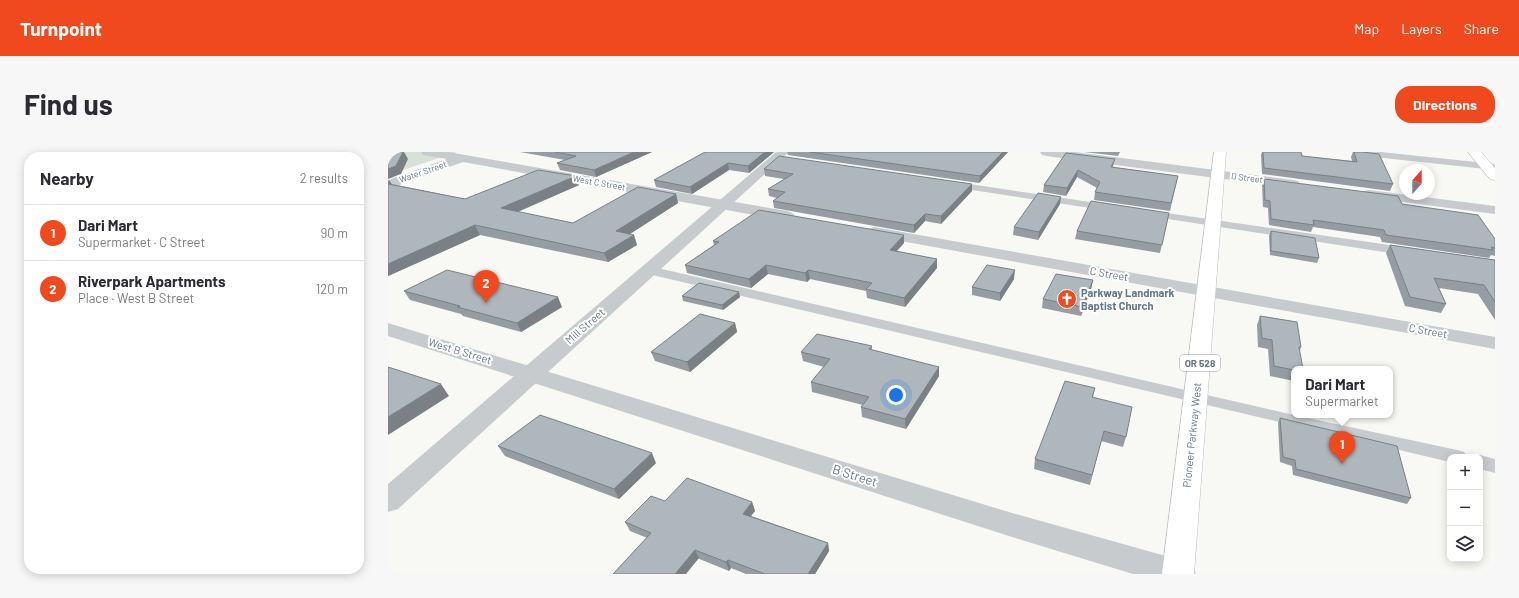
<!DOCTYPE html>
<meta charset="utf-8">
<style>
:root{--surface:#fff;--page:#f7f7f7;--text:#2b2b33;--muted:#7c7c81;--line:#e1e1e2;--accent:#f0491d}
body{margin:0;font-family:Barlow,sans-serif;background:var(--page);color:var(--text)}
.controls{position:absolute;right:12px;bottom:12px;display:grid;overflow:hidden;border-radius:8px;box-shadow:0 2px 10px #0003}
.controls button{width:36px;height:36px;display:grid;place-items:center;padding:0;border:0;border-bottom:1px solid var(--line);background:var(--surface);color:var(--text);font:20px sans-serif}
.compass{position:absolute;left:1011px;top:12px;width:36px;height:36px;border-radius:50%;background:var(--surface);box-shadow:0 2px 10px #0003;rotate:21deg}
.you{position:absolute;left:508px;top:243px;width:14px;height:14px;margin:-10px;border:3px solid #fff;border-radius:50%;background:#1a73e8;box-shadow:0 0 0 6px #1a73e833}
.badge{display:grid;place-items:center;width:26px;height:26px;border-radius:50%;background:var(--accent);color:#fff;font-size:13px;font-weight:700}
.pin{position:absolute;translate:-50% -33px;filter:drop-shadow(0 1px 2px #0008)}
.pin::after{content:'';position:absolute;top:21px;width:14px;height:12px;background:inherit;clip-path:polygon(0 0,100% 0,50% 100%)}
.popup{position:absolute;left:903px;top:214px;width:102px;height:52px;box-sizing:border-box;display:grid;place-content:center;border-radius:8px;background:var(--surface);filter:drop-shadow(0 1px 3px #0005);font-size:13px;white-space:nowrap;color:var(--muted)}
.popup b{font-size:15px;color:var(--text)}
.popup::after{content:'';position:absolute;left:50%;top:100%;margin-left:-8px;border:8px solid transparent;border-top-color:var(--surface)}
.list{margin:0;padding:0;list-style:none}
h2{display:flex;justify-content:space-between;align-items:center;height:52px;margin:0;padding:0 16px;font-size:17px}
h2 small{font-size:13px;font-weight:400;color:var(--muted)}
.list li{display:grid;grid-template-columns:26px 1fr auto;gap:12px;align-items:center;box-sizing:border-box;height:56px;padding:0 16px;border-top:1px solid var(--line)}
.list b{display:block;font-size:15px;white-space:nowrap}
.list p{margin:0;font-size:13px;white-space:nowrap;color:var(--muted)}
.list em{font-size:13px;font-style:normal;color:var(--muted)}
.icon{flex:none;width:22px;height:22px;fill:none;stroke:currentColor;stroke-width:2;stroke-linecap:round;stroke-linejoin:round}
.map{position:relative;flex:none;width:1107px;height:422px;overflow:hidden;border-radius:16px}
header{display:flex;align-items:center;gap:24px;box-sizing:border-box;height:56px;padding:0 20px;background:var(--accent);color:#fff}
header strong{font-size:19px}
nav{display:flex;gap:22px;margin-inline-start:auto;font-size:14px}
.intro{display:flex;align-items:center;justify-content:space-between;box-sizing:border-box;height:96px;padding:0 24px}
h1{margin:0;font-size:28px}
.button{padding:10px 18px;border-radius:16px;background:var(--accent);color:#fff;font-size:14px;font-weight:700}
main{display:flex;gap:24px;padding:0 24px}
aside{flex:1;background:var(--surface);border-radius:16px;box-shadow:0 2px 10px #0003}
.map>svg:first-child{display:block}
.green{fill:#d9e0d5}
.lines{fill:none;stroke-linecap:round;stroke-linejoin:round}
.primary-casing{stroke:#babec2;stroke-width:1}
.service{fill:#c7cbce;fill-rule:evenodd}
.minor{fill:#c7cbce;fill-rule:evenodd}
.tertiary{fill:#c7cbce;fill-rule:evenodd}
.primary{fill:#fff;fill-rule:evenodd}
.wall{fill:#969da2}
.shaded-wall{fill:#7a8084}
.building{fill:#aeb7bc;stroke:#7a8084}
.labels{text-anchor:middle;stroke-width:4;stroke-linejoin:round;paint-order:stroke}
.far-street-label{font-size:9px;fill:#657988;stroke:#fff}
.shield{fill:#fff;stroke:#93a1ac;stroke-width:1}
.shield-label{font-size:10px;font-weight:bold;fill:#657988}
.street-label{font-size:11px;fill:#657988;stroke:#fff}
.poi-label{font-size:11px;font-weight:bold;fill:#657988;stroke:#fff;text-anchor:start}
.near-street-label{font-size:13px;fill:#657988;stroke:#fff}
</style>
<header>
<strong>Turnpoint</strong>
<nav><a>Map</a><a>Layers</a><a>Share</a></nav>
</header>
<div class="intro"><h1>Find us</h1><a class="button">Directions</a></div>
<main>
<aside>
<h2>Nearby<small>2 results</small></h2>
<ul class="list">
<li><span class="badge">1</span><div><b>Dari Mart</b><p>Supermarket · C Street</p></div><em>90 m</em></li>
<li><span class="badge">2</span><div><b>Riverpark Apartments</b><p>Place · West B Street</p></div><em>120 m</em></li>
</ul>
</aside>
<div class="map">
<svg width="1107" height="422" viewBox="0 0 1107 422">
<rect width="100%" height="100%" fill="#f8f8f5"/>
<path class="green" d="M 0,0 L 69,0 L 0,23 Z"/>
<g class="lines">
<defs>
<path id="primary" d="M 826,0 L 838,0 L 806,422 L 774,422 Z
M 1080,0 L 1093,0 L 1107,16 L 1107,28 L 1102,27 Z"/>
</defs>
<use href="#primary" class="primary-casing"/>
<path class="service" d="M 964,0 L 993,0 L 1107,12 L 1107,18 L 968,3 Z
M 562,29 L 722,53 L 727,56 L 722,59 L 558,34 L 557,32 L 558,30 Z
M 758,58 L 1022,96 L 1026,97 L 1028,100 L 1026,103 L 1022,104 L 754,63 L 753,61 L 754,59 Z
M 261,114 L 906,263 L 1069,298 L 1076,300 L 1079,305 L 1062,305 L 1062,310 L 256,121 L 255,118 L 256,115 Z
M 1092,303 L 1107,307 L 1107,321 L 1092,317 L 1092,305 L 1085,305 Z"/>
<path class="minor" d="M 33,0 L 60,0 L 399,59 L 404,61 L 407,64 L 404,67 L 399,69 L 75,10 L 0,37 L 0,28 L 59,7 L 35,3 Z
M 652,0 L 687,0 L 905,28 L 910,29 L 912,32 L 910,35 L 905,36 L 658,4 L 654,3 Z
M 981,38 L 1107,54 L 1107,62 L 976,45 L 974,42 L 976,39 Z
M 486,75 L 1107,185 L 1107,197 L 480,83 L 478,80 L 480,77 Z
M 0,171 L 624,361 L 792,408 L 803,412 L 808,422 L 745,422 L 624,385 L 0,184 Z"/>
<path class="tertiary" d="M 388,0 L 401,0 L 10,357 L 0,360 L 0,332 Z"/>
<use href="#primary" class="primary"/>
</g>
<path class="wall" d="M 132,0 L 264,0 L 208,25 L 172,18 L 169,11 L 177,8 Z
M 317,0 L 386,0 L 361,21 L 341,18 L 304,42 L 268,35 L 266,28 Z
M 399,0 L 620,0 L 591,31 L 400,3 Z
M 696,0 L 732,0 L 730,4 Z
M 874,0 L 913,0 L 914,4 L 964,9 L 963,5 L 965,0 L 974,0 L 1005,32 L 1002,39 L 874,22 L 873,3 Z
M 678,1 L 725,15 L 790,24 L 782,59 L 706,48 L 707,40 L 709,36 L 689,25 L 678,44 L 655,40 L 656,33 Z
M 376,17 L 584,39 L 553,72 L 537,69 L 526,81 L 386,56 L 385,49 L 389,46 L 381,44 L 380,37 L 396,27 L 377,24 Z
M 188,24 L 191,33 L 130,60 L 185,71 L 288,42 L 290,51 L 242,82 L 246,83 L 249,93 L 220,110 L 92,83 L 0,124 L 1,28 L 4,32 L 77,47 Z
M 876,27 L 1014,52 L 1107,87 L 1107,104 L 1103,103 L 1101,106 L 994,90 L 992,85 L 925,75 L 923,80 L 881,73 L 880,56 L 875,55 L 874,33 Z
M 672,52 L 650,88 L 625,83 L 626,75 Z
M 781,61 L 772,101 L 687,87 L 689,79 Z
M 883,79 L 931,106 L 929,111 L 882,103 L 881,84 Z
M 516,83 L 516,91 L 509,99 L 549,107 L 549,116 L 517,155 L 479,146 L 478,139 L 422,127 L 419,130 L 380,122 L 363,136 L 299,121 L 297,113 L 326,93 L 325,89 Z
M 1002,93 L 1107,108 L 1107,168 L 1090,142 L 1051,136 L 1058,152 L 1053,161 L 1017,154 L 998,101 Z
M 626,127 L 612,149 L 584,143 L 584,135 Z
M 705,128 L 703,137 L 693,164 L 654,156 L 655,147 Z
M 16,139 L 174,155 L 133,180 L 75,164 L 73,162 L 22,148 Z
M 351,140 L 352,145 L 335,158 L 295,149 L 294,144 Z
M 872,164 L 913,195 L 906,217 L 906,229 L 882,224 L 880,197 L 870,195 L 869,173 Z
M 347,171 L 349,180 L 302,220 L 267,209 L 263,200 Z
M 484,194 L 484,198 L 551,215 L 551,224 L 518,277 L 474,265 L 473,255 L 475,253 L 424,240 L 423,230 L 436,215 L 415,209 L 413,200 Z
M 707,236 L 705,245 L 738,285 L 735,295 L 713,289 L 702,333 L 646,317 L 647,307 Z
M 892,266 L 1023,346 L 1019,352 L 905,323 L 904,314 L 892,310 L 890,271 Z
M 110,294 L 268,311 L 231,347 L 117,304 Z
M 277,349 L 364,350 L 367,359 L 363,364 L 440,391 L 441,399 L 427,422 L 358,422 L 343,416 L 341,419 L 242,379 L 237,370 Z"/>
<path class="shaded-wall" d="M 15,0 L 16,0 L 20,7 L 13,22 L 0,27 L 0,17 Z
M 246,0 L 264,0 L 208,25 L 206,18 Z
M 377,0 L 386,0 L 361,21 L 360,14 Z
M 615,0 L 620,0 L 591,31 L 592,24 Z
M 727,7 L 725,14 L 722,22 L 723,15 Z
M 340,11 L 341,18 L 304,42 L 302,35 Z
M 690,18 L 689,25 L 678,44 L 679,36 Z
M 188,24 L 191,33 L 117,65 L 113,56 Z
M 1,28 L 6,36 L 0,33 L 0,30 Z
M 584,32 L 584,39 L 553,72 L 553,64 Z
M 288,42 L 290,51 L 231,89 L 228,79 Z
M 673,45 L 672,52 L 650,88 L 651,80 Z
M 537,62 L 537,69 L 526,81 L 526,73 Z
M 87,73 L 92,83 L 0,124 L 0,112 Z
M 246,83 L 249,93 L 220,110 L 216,101 Z
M 516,83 L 516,91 L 502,106 L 502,98 Z
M 549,107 L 549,116 L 517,155 L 516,146 Z
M 378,113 L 380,122 L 363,136 L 361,127 Z
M 420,118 L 422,127 L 419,130 L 417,121 Z
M 627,118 L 626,127 L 612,149 L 612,141 Z
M 705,128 L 703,137 L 693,164 L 694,155 Z
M 351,140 L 352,145 L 335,158 L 334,153 Z
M 170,145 L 174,155 L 133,180 L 129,171 Z
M 347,171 L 349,180 L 302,220 L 299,210 Z
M 551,215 L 551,224 L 518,277 L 517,267 Z
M 53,232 L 61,244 L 0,283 L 0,265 Z
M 264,301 L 268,311 L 231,347 L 226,337 Z
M 364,350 L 367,359 L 358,370 L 355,362 Z
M 440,391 L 441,399 L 427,422 L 420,422 Z
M 307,398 L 311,406 L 298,422 L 287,422 Z
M 340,408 L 343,416 L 341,419 L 338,410 Z"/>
<path class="building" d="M 0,0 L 15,0 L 8,14 L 0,17 Z
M 167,0 L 246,0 L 206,18 L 169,11 L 188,4 Z
M 317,0 L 377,0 L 360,14 L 340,11 L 302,35 L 266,28 Z
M 422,0 L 615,0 L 592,24 Z
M 875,0 L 913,0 L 914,4 L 969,10 L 966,0 L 974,0 L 991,2 L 1005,32 L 876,16 Z
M 678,1 L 727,7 L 723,15 L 790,24 L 783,51 L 707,40 L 712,30 L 690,18 L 679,36 L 656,33 Z
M 391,4 L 584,32 L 553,64 L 537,62 L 526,73 L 385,49 L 397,40 L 380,37 L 405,22 L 376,17 Z
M 150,18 L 188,24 L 113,56 L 185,71 L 250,35 L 288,42 L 228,79 L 246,83 L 216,101 L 87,73 L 0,112 L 0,32 L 77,47 Z
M 876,27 L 1010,44 L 1014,52 L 1090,63 L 1107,87 L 1107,96 L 1103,95 L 1105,98 L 998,83 L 996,78 L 925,68 L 926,73 L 883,67 L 882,49 L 877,48 Z
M 650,41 L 673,45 L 651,80 L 626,75 Z
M 703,49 L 781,61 L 774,93 L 689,79 Z
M 371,58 L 516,83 L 502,98 L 549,107 L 516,146 L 478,137 L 484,131 L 420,118 L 417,121 L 378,113 L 361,127 L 297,113 L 331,90 L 325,89 Z
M 883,79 L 927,86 L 931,106 L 883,99 Z
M 1002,93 L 1107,108 L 1107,150 L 1096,133 L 1046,126 L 1058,152 L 1022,145 Z
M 599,113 L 627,118 L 612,141 L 584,135 Z
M 59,118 L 170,145 L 129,171 L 69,155 L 72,154 L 16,139 Z
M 668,122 L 705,128 L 694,155 L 655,147 Z
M 311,131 L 351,140 L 334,153 L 294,144 Z
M 312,162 L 347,171 L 299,210 L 263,200 Z
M 872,164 L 909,170 L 913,195 L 911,195 L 915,217 L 906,217 L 906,218 L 886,214 L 884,188 L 874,186 Z
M 429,182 L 484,194 L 481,197 L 551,215 L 517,267 L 473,255 L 481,245 L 423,230 L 442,207 L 413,200 Z
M 0,215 L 53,232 L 0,265 Z
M 677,229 L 707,236 L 704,245 L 744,255 L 738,285 L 716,279 L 704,323 L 647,307 Z
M 152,263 L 264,301 L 226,337 L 110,294 Z
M 892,266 L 1009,294 L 1023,346 L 908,317 L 907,308 L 895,305 Z
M 299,326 L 364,350 L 355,362 L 440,391 L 420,422 L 377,422 L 340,408 L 338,410 L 307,398 L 287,422 L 225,422 L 263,381 L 237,370 L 263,344 L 277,349 Z"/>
<defs>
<symbol id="church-disc" viewBox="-11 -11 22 22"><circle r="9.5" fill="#f0491d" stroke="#fff"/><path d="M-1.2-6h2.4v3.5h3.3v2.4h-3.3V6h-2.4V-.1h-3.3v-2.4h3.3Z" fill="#fff"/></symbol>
</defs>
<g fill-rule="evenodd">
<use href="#church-disc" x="668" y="136" width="22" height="22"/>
</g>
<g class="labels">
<g class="far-street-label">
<text transform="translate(35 20) rotate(-19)" y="3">Water Street</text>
<text transform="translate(859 26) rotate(7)" y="3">D Street</text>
<text transform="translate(211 31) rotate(10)" y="3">West C Street</text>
</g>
<rect class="shield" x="792" y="203" width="40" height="16" rx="3"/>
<g class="shield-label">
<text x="812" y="215">OR 528</text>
</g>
<g class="street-label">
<text transform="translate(721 122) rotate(10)" y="4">C Street</text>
<text transform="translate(197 174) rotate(-41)" y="4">Mill Street</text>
<text transform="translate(1040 179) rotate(10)" y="4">C Street</text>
<text transform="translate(72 199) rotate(17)" y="4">West B Street</text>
<text transform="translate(804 283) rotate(-84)" y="4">Pioneer Parkway West</text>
</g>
<g class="poi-label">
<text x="693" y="145">Parkway Landmark<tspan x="693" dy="13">Baptist Church</tspan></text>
</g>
<g class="near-street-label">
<text transform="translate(467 323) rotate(17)" y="5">B Street</text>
</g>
</g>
</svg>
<div class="controls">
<button>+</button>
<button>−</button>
<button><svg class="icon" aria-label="layers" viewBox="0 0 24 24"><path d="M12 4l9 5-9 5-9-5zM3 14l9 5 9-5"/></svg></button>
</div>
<svg class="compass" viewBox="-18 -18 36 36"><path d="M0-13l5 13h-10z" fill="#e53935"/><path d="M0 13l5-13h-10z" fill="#7c7c81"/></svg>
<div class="you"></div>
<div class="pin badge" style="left:954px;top:312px">1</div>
<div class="popup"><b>Dari Mart</b>Supermarket</div>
<div class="pin badge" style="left:98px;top:151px">2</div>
</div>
</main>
